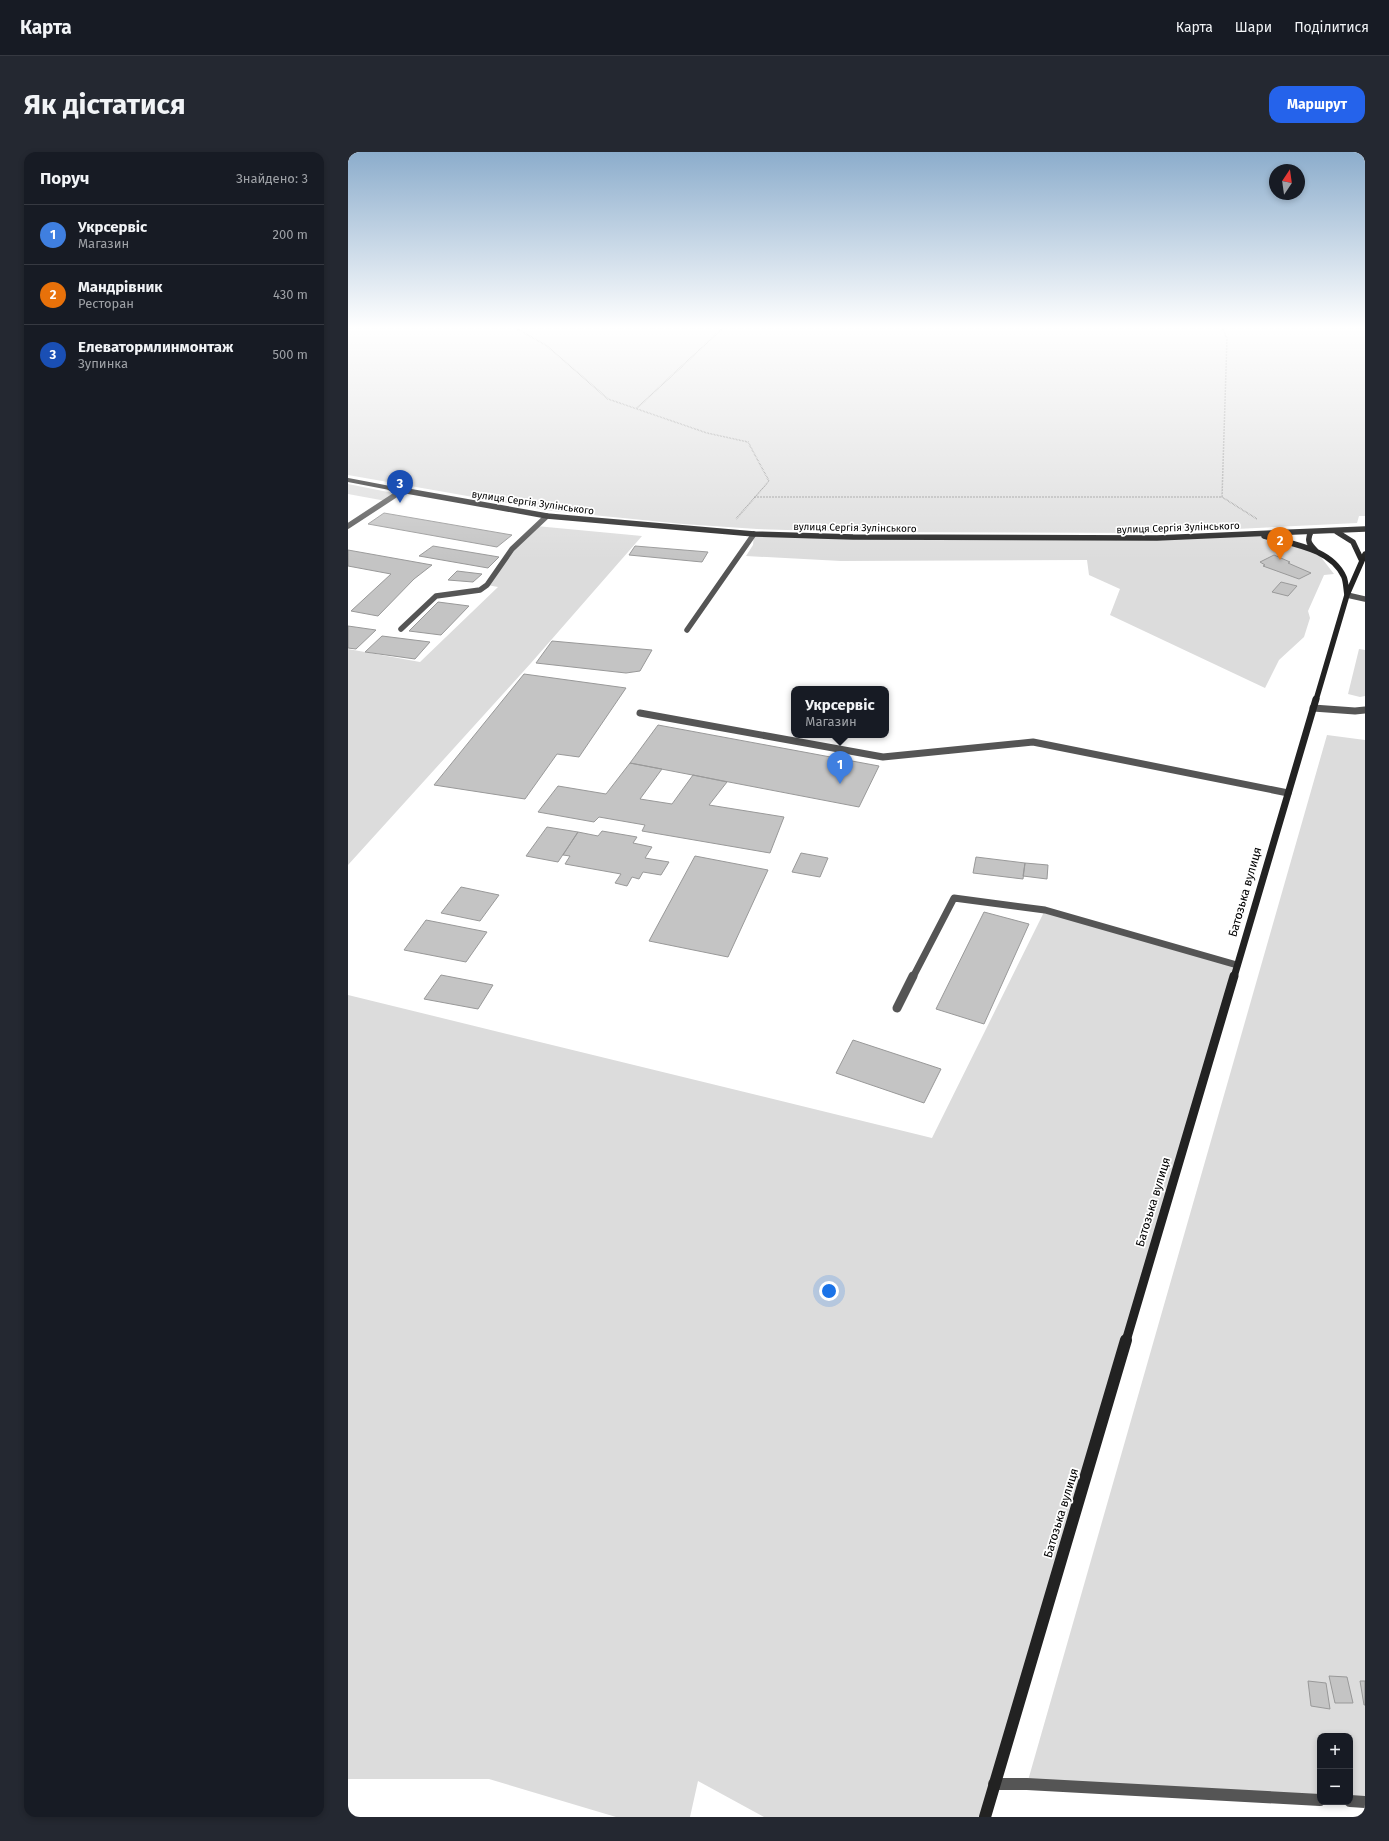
<!DOCTYPE html>
<html lang="uk">
<meta charset="utf-8">
<style>
:root{--surface:#171b24;--page:#242831;--text:#f1f3f6;--muted:#9ea1a6;--line:#363941;--accent:#2563eb}
body{margin:0;font-family:"Fira Sans",sans-serif;background:var(--page);color:var(--text)}
.controls{position:absolute;right:12px;bottom:12px;display:grid;overflow:hidden;border-radius:8px;box-shadow:0 2px 6px #0003}
.controls button{width:36px;height:36px;display:grid;place-items:center;padding:0;border:0;border-bottom:1px solid var(--line);background:var(--surface);color:var(--text);font:20px sans-serif}
.compass{position:absolute;left:921px;top:12px;width:36px;height:36px;border-radius:50%;background:var(--surface);box-shadow:0 2px 6px #0003;rotate:13deg}
.you{position:absolute;left:481px;top:1139px;width:14px;height:14px;margin:-10px;border:3px solid #fff;border-radius:50%;background:#1a73e8;box-shadow:0 0 0 6px #1a73e833}
.badge{display:grid;place-items:center;width:26px;height:26px;border-radius:50%;background:var(--accent);color:#fff;font-size:13px;font-weight:700}
.pin{position:absolute;translate:-50% -33px;filter:drop-shadow(0 1px 2px #0008)}
.pin::after{content:'';position:absolute;top:21px;width:14px;height:12px;background:inherit;clip-path:polygon(0 0,100% 0,50% 100%)}
.popup{position:absolute;left:443px;top:534px;width:98px;height:52px;box-sizing:border-box;display:grid;place-content:center;border-radius:8px;background:var(--surface);filter:drop-shadow(0 1px 3px #0005);font-size:13px;white-space:nowrap;color:var(--muted)}
.popup b{font-size:15px;color:var(--text)}
.popup::after{content:'';position:absolute;left:50%;top:100%;margin-left:-8px;border:8px solid transparent;border-top-color:var(--surface)}
.list{margin:0;padding:0;list-style:none}
h2{display:flex;justify-content:space-between;align-items:center;height:52px;margin:0;padding:0 16px;font-size:17px}
h2 small{font-size:13px;font-weight:400;color:var(--muted)}
.list li{display:grid;grid-template-columns:26px 1fr auto;gap:12px;align-items:center;box-sizing:border-box;height:60px;padding:0 16px;border-top:1px solid var(--line)}
.list b{display:block;font-size:15px;white-space:nowrap}
.list p{margin:0;font-size:13px;white-space:nowrap;color:var(--muted)}
.list em{font-size:13px;font-style:normal;color:var(--muted)}
.map{position:relative;flex:none;width:1017px;height:1665px;overflow:hidden;border-radius:12px}
header{display:flex;align-items:center;gap:24px;box-sizing:border-box;height:56px;padding:0 20px;background:var(--surface);border-bottom:1px solid var(--line)}
header strong{font-size:19px}
nav{display:flex;gap:22px;margin-inline-start:auto;font-size:14px}
.intro{display:flex;align-items:center;justify-content:space-between;box-sizing:border-box;height:96px;padding:0 24px}
h1{margin:0;font-size:28px}
.button{padding:10px 18px;border-radius:12px;background:var(--accent);color:#fff;font-size:14px;font-weight:700}
main{display:flex;gap:24px;padding:0 24px}
aside{flex:1;background:var(--surface);border-radius:12px;box-shadow:0 2px 6px #0003}
.map>svg:first-child{display:block}
.green{fill:#dcdcdc}
.building{fill:#c4c4c4;stroke:#999}
.lines{fill:none;stroke-linecap:round;stroke-linejoin:round}
.path{stroke:#777;stroke-width:1.5;stroke-dasharray:0.5 1;stroke-linecap:butt}
.lane-far3{stroke:#555;stroke-width:5.5}
.lane-far2{stroke:#555;stroke-width:7}
.lane-far1{stroke:#555;stroke-width:9}
.lane{stroke:#555;stroke-width:12}
.secondary-far4{stroke:#222;stroke-width:4}
.secondary-far3{stroke:#222;stroke-width:5.5}
.secondary-far2{stroke:#222;stroke-width:7}
.secondary-far1{stroke:#222;stroke-width:9}
.secondary{stroke:#222;stroke-width:12}
.labels{text-anchor:middle;stroke-width:3.5;stroke-linejoin:round;paint-order:stroke}
.far-street-label{font-size:10px;fill:#000;stroke:#fff}
.street-label{font-size:12px;fill:#000;stroke:#fff}
</style>
<header>
<strong>Карта</strong>
<nav><a>Карта</a><a>Шари</a><a>Поділитися</a></nav>
</header>
<div class="intro"><h1>Як дістатися</h1><a class="button">Маршрут</a></div>
<main>
<aside>
<h2>Поруч<small>Знайдено: 3</small></h2>
<ul class="list">
<li><span class="badge" style="background:#3f7fe0">1</span><div><b>Укрсервіс</b><p>Магазин</p></div><em>200 m</em></li>
<li><span class="badge" style="background:#e8710a">2</span><div><b>Мандрівник</b><p>Ресторан</p></div><em>430 m</em></li>
<li><span class="badge" style="background:#1a4fb4">3</span><div><b>Елеватормлинмонтаж</b><p>Зупинка</p></div><em>500 m</em></li>
</ul>
</aside>
<div class="map">
<svg width="1017" height="1665" viewBox="0 0 1017 1665">
<rect width="100%" height="100%" fill="#fff"/>
<path class="green" d="M 0,175 L 1017,175 L 1017,364 L 1011,364 L 1009,371 L 806,381 L 506,380 L 409,377 L 335,372 L 204,359 L 0,323 Z
M 0,332 L 50,342 L 38,349 L 0,342 Z
M 188,374 L 294,384 L 183,511 L 0,713 L 0,497 L 72,510 L 150,435 L 139,433 L 164,397 Z
M 908,381 L 969,400 L 986,422 L 976,423 L 960,459 L 962,466 L 956,485 L 931,508 L 917,536 L 762,463 L 772,437 L 741,423 L 739,408 L 493,409 L 398,404 L 405,393 L 406,382 L 768,386 Z
M 1011,497 L 1017,498 L 1017,544 L 1012,545 L 1000,542 Z
M 979,583 L 1017,588 L 1017,1650 L 1002,1649 L 1002,1584 L 972,1584 L 972,1648 L 679,1632 Z
M 697,758 L 889,813 L 636,1665 L 416,1665 L 350,1629 L 342,1665 L 268,1665 L 141,1627 L 0,1627 L 0,843 L 584,986 Z"/>
<path class="building" d="M 36,361 L 164,383 L 149,395 L 20,372 Z
M 85,394 L 151,405 L 140,416 L 71,404 Z
M 287,394 L 360,400 L 354,410 L 281,403 Z
M 0,398 L 84,413 L 66,427 L 30,464 L 3,459 L 43,422 L 0,414 Z
M 926,403 L 942,410 L 940,411 L 963,421 L 951,427 L 915,414 L 917,413 L 912,410 Z
M 109,419 L 134,422 L 125,430 L 100,428 Z
M 933,430 L 949,434 L 940,444 L 924,440 Z
M 90,450 L 121,454 L 93,483 L 61,479 Z
M 0,474 L 28,478 L 8,497 L 0,496 Z
M 34,484 L 82,490 L 67,507 L 17,500 Z
M 204,489 L 304,498 L 292,519 L 278,521 L 188,511 Z
M 176,522 L 278,536 L 231,605 L 209,602 L 177,647 L 86,633 Z
M 310,573 L 531,614 L 511,655 L 282,611 Z
M 282,611 L 314,617 L 292,647 L 324,652 L 345,623 L 379,630 L 361,653 L 436,665 L 422,701 L 294,679 L 297,673 L 251,665 L 246,670 L 190,660 L 210,634 L 258,642 Z
M 199,675 L 230,680 L 210,710 L 178,704 Z
M 254,679 L 289,685 L 285,691 L 304,695 L 297,706 L 321,710 L 313,723 L 295,720 L 291,727 L 284,725 L 279,734 L 267,731 L 273,722 L 217,712 L 222,704 L 215,703 L 230,680 L 250,684 Z
M 453,701 L 480,706 L 472,725 L 444,720 Z
M 347,704 L 420,718 L 380,805 L 301,789 Z
M 628,705 L 677,711 L 675,727 L 625,721 Z
M 677,711 L 700,713 L 699,727 L 675,724 Z
M 113,735 L 151,743 L 132,769 L 93,761 Z
M 636,760 L 681,772 L 636,872 L 588,857 Z
M 78,768 L 139,780 L 118,810 L 56,798 Z
M 93,823 L 145,833 L 130,857 L 76,847 Z
M 505,888 L 593,917 L 576,951 L 488,921 Z
M 981,1524 L 999,1525 L 1005,1551 L 987,1551 Z
M 960,1529 L 978,1531 L 982,1557 L 963,1554 Z
M 1012,1529 L 1017,1529 L 1017,1553 L 1016,1553 Z"/>
<g class="lines">
<path class="path" d="M 166,175 L 199,194 L 260,247 L 359,281 L 400,290 L 421,329 L 388,367
M 873,175 L 879,186 L 874,345
M 289,256 L 376,175
M 406,345 L 874,345 L 909,367"/>
<path class="lane-far3" d="M 0,374 L 55,338
M 999,443 L 1017,447
M 53,477 L 88,444 L 132,438 L 139,433 L 164,397 L 199,364
M 339,478 L 406,382"/>
<path class="lane-far2" d="M 965,556 L 1007,559 L 1017,558
M 292,561 L 535,605 L 685,590 L 940,641
M 565,825 L 606,746 L 697,758 L 889,813"/>
<path class="lane-far1" d="M 549,856 L 565,824"/>
<path class="lane" d="M 646,1632 L 679,1632 L 972,1648
M 1002,1649 L 1017,1650"/>
<path class="secondary-far4" d="M 0,328 L 47,337"/>
<path class="secondary-far3" d="M 42,336 L 199,364 L 406,382 L 505,385 L 809,386 L 1017,377
M 963,380 C 958,389 962,393 968,399
M 989,380 L 1005,390 L 1013,407
M 916,384 C 943,392 983,396 996,425 C 998,430 998,437 999,443
M 968,548 L 999,443 L 1017,402"/>
<path class="secondary-far2" d="M 886,825 L 968,547"/>
<path class="secondary-far1" d="M 778,1189 L 886,824"/>
<path class="secondary" d="M 637,1665 L 778,1188"/>
</g>
<linearGradient id="sky" x2="0" y2="1"><stop stop-color="#8cadcc"/><stop offset="0.43" stop-color="#fff"/><stop offset="1" stop-color="#fff" stop-opacity="0"/></linearGradient>
<rect width="1017" height="408" fill="url(#sky)"/>
<g class="labels">
<g class="far-street-label">
<text transform="translate(185 350) rotate(8)" y="4">вулиця Сергія Зулінського</text>
<text transform="translate(507 375) rotate(1)" y="4">вулиця Сергія Зулінського</text>
<text transform="translate(830 375) rotate(-2)" y="4">вулиця Сергія Зулінського</text>
</g>
<g class="street-label">
<text transform="translate(897 740) rotate(-74)" y="4">Батозька вулиця</text>
<text transform="translate(805 1050) rotate(-73)" y="4">Батозька вулиця</text>
<text transform="translate(713 1361) rotate(-73)" y="4">Батозька вулиця</text>
</g>
</g>
</svg>
<div class="controls">
<button>+</button>
<button>−</button>
</div>
<svg class="compass" viewBox="-18 -18 36 36"><path d="M0-13l5 13h-10z" fill="#e53935"/><path d="M0 13l5-13h-10z" fill="#9ea1a6"/></svg>
<div class="you"></div>
<div class="pin badge" style="left:492px;top:632px;background:#3f7fe0">1</div>
<div class="popup"><b>Укрсервіс</b>Магазин</div>
<div class="pin badge" style="left:932px;top:408px;background:#e8710a">2</div>
<div class="pin badge" style="left:52px;top:351px;background:#1a4fb4">3</div>
</div>
</main>
